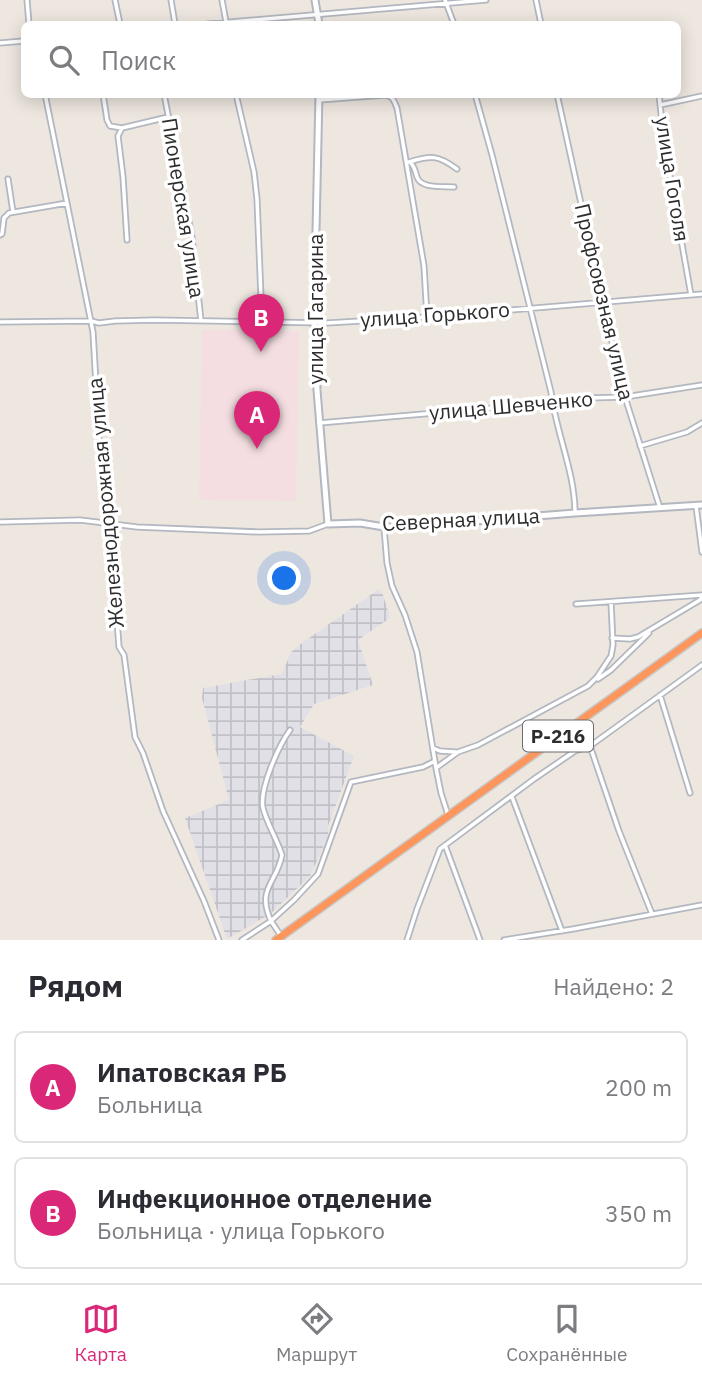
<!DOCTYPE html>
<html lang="ru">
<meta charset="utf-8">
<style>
:root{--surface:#fff;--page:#f2f2f3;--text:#2b2b33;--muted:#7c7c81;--line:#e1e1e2;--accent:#db2777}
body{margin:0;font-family:"IBM Plex Sans",sans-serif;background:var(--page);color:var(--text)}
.you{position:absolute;left:285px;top:579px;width:24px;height:24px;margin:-18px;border:5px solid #fff;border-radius:50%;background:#1a73e8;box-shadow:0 0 0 10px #1a73e833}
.badge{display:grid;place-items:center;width:46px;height:46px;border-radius:50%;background:var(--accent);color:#fff;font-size:23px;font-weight:700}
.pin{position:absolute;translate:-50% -58px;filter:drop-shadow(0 2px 4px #0008)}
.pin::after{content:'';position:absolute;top:37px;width:24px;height:21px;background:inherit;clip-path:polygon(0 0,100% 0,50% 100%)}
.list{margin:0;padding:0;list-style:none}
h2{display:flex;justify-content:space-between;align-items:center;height:91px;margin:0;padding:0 28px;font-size:30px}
h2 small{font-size:23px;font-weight:400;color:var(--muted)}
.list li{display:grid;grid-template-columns:46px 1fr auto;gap:21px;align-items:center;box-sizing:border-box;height:112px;margin:0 14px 14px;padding:0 14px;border:2px solid var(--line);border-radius:10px}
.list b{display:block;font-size:26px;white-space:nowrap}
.list p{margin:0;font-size:23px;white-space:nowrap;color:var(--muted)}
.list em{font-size:23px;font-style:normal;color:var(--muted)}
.icon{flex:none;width:38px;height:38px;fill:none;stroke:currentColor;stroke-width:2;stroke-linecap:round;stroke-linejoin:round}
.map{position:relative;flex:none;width:702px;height:940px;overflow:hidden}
.search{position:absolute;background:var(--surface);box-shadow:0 4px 18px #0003;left:21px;right:21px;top:21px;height:77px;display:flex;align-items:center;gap:18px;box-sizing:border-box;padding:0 24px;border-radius:10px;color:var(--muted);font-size:26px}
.sheet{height:343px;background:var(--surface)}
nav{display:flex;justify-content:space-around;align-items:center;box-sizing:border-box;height:98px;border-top:2px solid var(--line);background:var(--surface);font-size:19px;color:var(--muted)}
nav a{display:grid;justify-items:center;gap:4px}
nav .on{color:var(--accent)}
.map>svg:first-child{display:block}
.industrial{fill:url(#industrial-grid)}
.medical{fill:#f4dee1}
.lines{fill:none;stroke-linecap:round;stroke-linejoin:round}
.street-casing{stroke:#b3b7c0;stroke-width:7}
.secondary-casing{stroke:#b3b7c0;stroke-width:9}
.highway-casing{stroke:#c8c8c8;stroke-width:10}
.street{stroke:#fff;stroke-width:3.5}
.secondary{stroke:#fff;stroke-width:5}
.highway{stroke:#fc965d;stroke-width:7}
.labels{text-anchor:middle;stroke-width:7;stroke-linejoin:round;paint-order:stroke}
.shield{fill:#fff;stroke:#6c6c6c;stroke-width:2}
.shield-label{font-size:19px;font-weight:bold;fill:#2d2d2d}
.street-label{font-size:21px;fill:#2d2d2d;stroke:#fff}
</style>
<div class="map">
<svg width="702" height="940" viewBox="0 0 702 940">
<defs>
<pattern id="industrial-grid" width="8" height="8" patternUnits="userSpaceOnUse" patternTransform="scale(1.75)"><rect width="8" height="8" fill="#e1e0e7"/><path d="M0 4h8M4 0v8" fill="none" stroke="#c1c0c6"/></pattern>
</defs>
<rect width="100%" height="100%" fill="#eee7e0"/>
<path class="industrial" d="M 379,589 L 383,595 L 390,618 L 358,640 L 373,685 L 314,704 L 300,727 L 354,756 L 328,826 L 328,836 L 310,876 L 270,914 L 227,939 L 185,818 L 229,800 L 202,698 L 203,688 L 282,674 L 291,652 L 302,643 Z"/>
<path class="medical" d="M 202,330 L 299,331 L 296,501 L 199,500 Z"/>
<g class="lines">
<defs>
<path id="street" d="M 27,0 L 29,24
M 115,0 L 120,24
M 171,0 L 175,24
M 222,0 L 226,22
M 445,0 L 454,24
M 536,0 L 541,24
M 208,24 L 486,0
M 0,43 L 24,41
M 45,94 L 93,332 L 100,454 L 107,505 L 106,525 L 109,556 L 115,576 L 115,587 L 111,602 L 117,620 L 119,647 L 124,655 L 135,737 L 143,753 L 163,811 L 204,901 L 219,940
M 103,94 L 107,120 L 110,126 L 122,128
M 164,94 L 192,237 L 201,321
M 236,94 L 254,172 L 257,199 L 262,322
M 475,94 L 492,155 L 551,392 C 556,433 575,472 575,513
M 557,94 L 605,313 L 625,397 L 660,508
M 659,94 L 664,143 L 691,295
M 319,100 L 385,95 C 393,96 394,101 397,108 L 424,266 L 427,317
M 660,105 L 702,96
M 409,162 C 431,155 438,155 457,169
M 410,162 C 415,167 415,171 417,177 C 421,189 443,186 454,187
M 8,179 L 13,212
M 0,235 L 2,234 L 4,218 L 9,213 L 67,203
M 127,240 L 123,177 L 118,136 L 122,128 L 168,117
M 0,322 L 91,321 L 99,323 L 115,321 L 154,320 L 327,323 L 427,317 L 702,294
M 319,423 L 552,403 L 587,398 L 625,397 L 702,385
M 640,446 L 687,432 L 702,423
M 696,506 L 702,552
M 0,522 L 80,520 L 137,527 L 259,532 L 309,531 L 328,524
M 384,527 L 387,563 L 392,586 L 405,615 L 417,652 L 436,768 L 441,793 L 448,815
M 576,604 L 702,595
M 612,638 L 630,639 L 638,637 L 700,600 L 702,597
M 598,679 L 611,670 L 649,633
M 660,695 L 690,793
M 290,730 C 279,745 259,789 263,808 C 267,824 277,839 282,855 C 277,883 256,888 271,921 L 294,900 L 318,874 L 351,782 L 423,767 L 435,761
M 590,746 L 619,831 L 652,914
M 433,748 L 440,751 L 456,752
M 436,768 L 458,752 L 478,745 L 588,686 L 597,677 L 611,656 L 613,645 L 611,602
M 512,797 L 562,931
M 445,845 L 480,940
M 242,940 L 271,921 L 281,936
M 407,940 L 417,909 L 440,849 L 534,779 L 575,751 L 590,746 L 702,665
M 504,940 L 573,929 L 702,905"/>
<path id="secondary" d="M 315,0 L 319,24
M 319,94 L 314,323 L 317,390 L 328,524 L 360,523 L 384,527 L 399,527 L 575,513 L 702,505"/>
<path id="highway" d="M 276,940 L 702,633"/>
</defs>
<use href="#street" class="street-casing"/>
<use href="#secondary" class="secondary-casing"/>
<use href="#highway" class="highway-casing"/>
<use href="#street" class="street"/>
<use href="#secondary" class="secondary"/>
<use href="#highway" class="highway"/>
</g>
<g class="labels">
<rect class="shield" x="523" y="720.5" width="70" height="31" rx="5"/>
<g class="shield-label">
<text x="558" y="743">Р-216</text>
</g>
<g class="street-label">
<text transform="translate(672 179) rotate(81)" y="7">улица Гоголя</text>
<text transform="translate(183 208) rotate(81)" y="7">Пионерская улица</text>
<text transform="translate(604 302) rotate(77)" y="7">Профсоюзная улица</text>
<text transform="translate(316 309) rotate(-90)" y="7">улица Гагарина</text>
<text transform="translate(435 315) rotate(-4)" y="7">улица Горького</text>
<text transform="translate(511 406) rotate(-5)" y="7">улица Шевченко</text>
<text transform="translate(106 503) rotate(-95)" y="7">Железнодорожная улица</text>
<text transform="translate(461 520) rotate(-3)" y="7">Северная улица</text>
</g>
</g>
</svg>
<div class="you"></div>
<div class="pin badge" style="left:257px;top:449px">A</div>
<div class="pin badge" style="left:261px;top:352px">B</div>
<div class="search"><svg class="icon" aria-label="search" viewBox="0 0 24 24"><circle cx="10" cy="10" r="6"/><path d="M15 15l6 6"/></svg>Поиск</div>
</div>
<section class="sheet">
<h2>Рядом<small>Найдено: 2</small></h2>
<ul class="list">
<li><span class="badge">A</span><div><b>Ипатовская РБ</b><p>Больница</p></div><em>200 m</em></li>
<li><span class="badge">B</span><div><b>Инфекционное отделение</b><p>Больница · улица Горького</p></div><em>350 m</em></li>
</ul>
</section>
<nav>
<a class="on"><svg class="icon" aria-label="map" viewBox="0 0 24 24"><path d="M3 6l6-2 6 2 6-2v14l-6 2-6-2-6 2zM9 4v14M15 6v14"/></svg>Карта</a>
<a><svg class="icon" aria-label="directions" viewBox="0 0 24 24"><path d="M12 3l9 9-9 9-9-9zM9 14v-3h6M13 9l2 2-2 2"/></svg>Маршрут</a>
<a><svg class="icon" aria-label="saved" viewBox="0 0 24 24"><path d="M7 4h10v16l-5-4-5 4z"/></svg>Сохранённые</a>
</nav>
